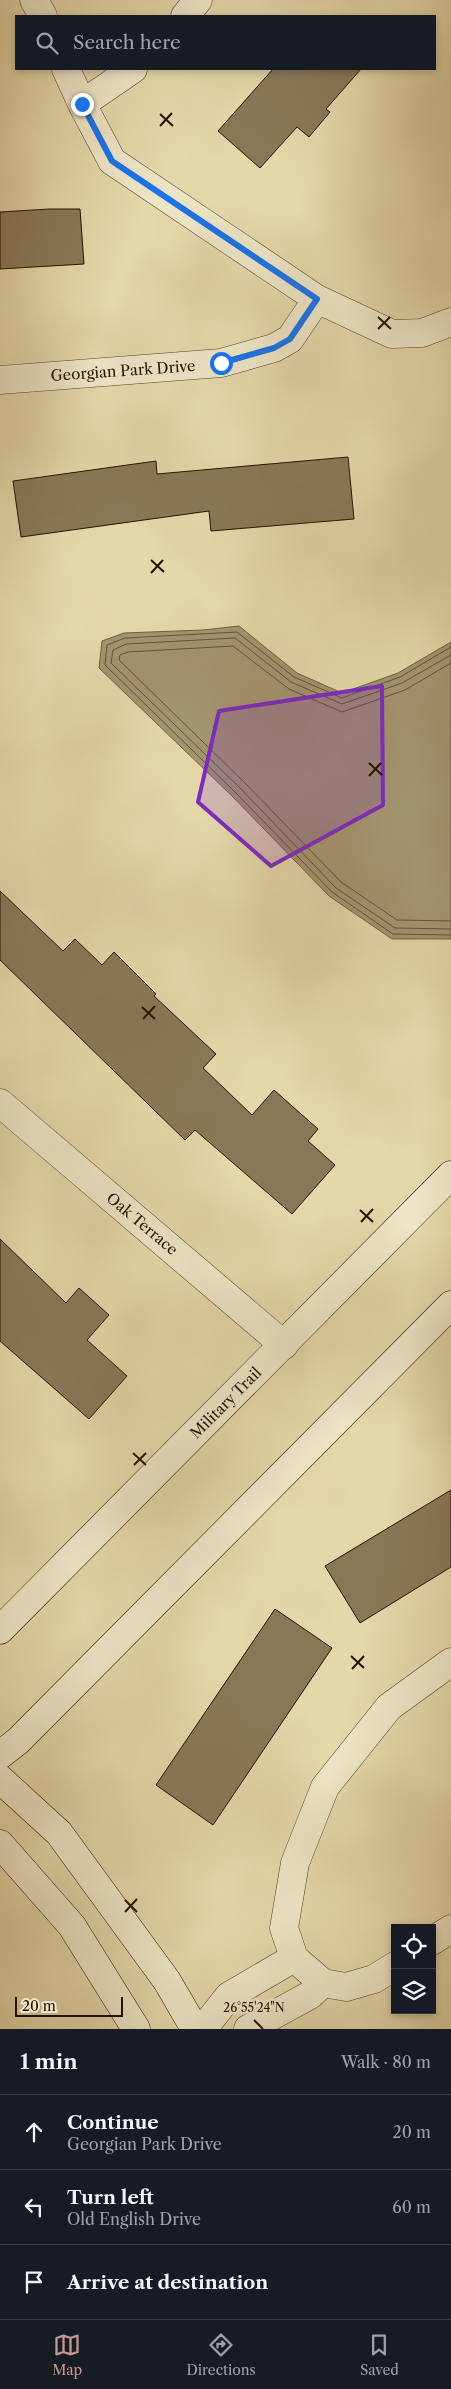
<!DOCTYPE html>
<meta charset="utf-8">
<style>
:root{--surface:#171b24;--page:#20242c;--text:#f1f3f6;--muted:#9ea1a6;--line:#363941;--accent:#c59692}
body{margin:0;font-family:"Libre Caslon Text",serif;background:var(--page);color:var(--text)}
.controls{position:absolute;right:15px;bottom:15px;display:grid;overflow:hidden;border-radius:0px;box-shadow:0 2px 8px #0003}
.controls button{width:45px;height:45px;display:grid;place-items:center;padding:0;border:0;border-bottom:1px solid var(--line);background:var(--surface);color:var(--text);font:25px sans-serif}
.scale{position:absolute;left:15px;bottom:12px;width:108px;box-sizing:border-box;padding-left:5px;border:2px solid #261100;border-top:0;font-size:14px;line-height:18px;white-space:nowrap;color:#261100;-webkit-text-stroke:4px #ede5c7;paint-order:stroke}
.stop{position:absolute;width:15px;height:15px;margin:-11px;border:4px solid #1a73e8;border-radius:50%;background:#fff}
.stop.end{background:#1a73e8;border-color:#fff;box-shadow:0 1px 5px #0008}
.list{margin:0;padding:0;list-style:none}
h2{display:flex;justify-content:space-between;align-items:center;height:65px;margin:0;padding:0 20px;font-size:21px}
h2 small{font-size:16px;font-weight:400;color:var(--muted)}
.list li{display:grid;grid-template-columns:32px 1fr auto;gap:15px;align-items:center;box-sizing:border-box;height:75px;padding:0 20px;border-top:1px solid var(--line)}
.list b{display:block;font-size:19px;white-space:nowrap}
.list p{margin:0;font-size:16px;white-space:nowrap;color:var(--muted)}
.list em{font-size:16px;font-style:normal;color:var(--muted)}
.icon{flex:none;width:28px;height:28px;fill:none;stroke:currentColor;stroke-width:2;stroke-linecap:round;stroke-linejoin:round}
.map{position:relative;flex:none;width:451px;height:2029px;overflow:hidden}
.search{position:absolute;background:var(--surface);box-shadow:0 2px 8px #0003;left:15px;right:15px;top:15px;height:55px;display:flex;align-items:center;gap:12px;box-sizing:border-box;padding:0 18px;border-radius:0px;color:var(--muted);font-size:19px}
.sheet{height:290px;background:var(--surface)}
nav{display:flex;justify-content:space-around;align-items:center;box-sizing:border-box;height:70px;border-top:1px solid var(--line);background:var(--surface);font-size:14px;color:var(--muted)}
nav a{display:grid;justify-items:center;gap:2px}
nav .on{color:var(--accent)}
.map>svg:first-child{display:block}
.water{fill:#a39470;stroke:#716043}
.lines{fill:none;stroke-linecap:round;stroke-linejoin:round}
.shore{stroke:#645238;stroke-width:1}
.building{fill:#897858;stroke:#261100}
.street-casing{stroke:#56422a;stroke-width:29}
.secondary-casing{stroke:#261100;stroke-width:29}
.street{stroke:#ede5c7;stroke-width:28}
.secondary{stroke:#ede5c7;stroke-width:28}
.route{stroke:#1a73e8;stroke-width:6}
.marked{fill:#7b2cbf;fill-opacity:0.2;stroke:#7b2cbf;stroke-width:4;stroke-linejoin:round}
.ticks{fill:none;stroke:#261100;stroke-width:2}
.labels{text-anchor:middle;stroke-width:5;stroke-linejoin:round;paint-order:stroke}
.street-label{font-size:15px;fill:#261100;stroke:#ede5c7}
.ticks-label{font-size:12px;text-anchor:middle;fill:#261100;stroke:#ede5c7;stroke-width:5;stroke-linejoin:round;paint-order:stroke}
</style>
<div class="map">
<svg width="451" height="2029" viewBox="0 0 451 2029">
<rect width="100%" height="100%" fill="#e4d7a9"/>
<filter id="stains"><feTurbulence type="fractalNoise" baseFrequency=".004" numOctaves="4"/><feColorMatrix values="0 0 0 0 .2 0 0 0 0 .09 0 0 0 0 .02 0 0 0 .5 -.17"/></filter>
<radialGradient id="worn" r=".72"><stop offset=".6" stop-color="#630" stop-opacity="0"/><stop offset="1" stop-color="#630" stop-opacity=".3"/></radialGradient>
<path class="water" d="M 239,626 L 297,673 L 342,693 L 398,673 L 451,642 L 451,939 L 392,939 L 329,896 L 232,796 L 99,668 L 102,641 L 124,633 L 203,630 Z"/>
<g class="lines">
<path class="shore" d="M 451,647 L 400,677 L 342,698 L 294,677 L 237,632 L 125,638 L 107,645 L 105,665 L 235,792 L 332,892 L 393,934 L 451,935
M 451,655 L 402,683 L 342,704 L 291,682 L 235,638 L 126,644 L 113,650 L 111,663 L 240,788 L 336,888 L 395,928 L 451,929
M 451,663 L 405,690 L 342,712 L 289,689 L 233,646 L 128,652 L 120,655 L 119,660 L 245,783 L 341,882 L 397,920 L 451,921"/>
</g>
<path class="building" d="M 273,69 L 361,69 L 326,109 L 330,112 L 309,137 L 297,127 L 260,168 L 218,131 Z
M 50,209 L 80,209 L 84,264 L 0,269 L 0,212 Z
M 348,457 L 354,519 L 211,531 L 209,511 L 21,537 L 13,481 L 156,461 L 157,474 Z
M 0,891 L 63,951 L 75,939 L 102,965 L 114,952 L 156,994 L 154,996 L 216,1054 L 203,1068 L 252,1115 L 274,1090 L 318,1129 L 308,1141 L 335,1165 L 292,1214 L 195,1130 L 185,1140 L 0,960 Z
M 0,1239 L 66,1303 L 79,1288 L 109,1315 L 87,1340 L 127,1376 L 89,1419 L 0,1341 Z
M 451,1490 L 451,1567 L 360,1623 L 325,1566 Z
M 275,1609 L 332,1648 L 213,1825 L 156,1785 Z"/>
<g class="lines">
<defs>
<path id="street" d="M 34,0 L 43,16
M 185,16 L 198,0
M 66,69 L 82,104 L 112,161 L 317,299 L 392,334 L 422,333 L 451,322
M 82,104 L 133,69
M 0,380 L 221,363 L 274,348 L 290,339 L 317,299
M 0,1103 L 284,1345
M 432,1941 L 451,1929
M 395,1966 L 374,1979 L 346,1987 L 323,1983 L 294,1958 L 284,1928 L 295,1863 L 325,1787 L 389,1707 L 451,1662
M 203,2029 L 229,1996 L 294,1958
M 248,2029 L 310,1995 L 323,1983"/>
<path id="secondary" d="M 0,1630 L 451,1175
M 0,1755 L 18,1741 L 451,1305
M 0,1779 L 59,1833 L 167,1981 L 195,2029
M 0,1844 L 72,1926 L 136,2029"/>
</defs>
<use href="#street" class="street-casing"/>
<use href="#secondary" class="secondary-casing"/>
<use href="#street" class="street"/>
<use href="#secondary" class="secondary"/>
</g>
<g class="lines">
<path class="route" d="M 82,104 L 112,161 L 317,299 L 290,339 L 274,348 L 221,363"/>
</g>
<path class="marked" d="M 382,686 L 383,805 L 271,866 L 198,802 L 219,711 Z"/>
<path class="ticks" d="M 160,114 L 173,126M 160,126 L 172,113M 378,317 L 391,329M 378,329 L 390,317M 151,560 L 164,572M 151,573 L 163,560M 369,763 L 382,775M 369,776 L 381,763M 142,1007 L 155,1019M 143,1019 L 155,1006M 360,1210 L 373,1222M 361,1222 L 373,1209M 133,1453 L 146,1465M 134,1465 L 146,1453M 351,1656 L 364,1668M 352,1669 L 364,1656M 125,1900 L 137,1912M 125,1912 L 137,1899M 254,2020 L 263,2029"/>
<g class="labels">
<g class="street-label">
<text transform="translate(123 371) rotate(-4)" y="5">Georgian Park Drive</text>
<text transform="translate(142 1224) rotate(40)" y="5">Oak Terrace</text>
<text transform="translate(226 1403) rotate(-45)" y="5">Military Trail</text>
</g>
</g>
<g class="ticks-label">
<text x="254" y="2012">26°55'24"N</text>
</g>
<rect width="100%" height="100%" filter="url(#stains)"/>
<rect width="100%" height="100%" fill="url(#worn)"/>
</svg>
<div class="controls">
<button><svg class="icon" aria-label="locate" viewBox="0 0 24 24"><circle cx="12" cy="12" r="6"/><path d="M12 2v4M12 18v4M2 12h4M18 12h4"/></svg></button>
<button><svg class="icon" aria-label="layers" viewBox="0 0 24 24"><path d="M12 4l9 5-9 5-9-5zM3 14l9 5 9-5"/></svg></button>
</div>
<div class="scale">20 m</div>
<div class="stop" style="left:221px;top:363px"></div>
<div class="stop end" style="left:82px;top:104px"></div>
<div class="search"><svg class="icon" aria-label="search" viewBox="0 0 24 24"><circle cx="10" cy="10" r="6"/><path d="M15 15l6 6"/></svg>Search here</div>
</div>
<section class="sheet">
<h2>1 min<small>Walk · 80 m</small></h2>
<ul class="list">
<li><svg class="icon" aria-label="ahead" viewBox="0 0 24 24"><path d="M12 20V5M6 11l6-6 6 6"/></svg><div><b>Continue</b><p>Georgian Park Drive</p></div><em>20 m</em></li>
<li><svg class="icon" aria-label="left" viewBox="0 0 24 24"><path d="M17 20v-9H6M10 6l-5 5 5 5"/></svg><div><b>Turn left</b><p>Old English Drive</p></div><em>60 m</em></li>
<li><svg class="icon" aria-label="arrive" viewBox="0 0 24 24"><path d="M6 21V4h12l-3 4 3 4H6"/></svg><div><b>Arrive at destination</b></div></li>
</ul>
</section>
<nav>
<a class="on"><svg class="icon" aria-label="map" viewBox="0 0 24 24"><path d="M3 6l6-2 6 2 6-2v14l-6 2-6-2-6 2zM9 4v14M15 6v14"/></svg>Map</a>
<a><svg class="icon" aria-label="directions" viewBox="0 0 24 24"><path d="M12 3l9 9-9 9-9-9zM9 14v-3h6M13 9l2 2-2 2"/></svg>Directions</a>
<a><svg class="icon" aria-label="saved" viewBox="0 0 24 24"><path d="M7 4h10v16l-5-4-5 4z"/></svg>Saved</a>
</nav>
